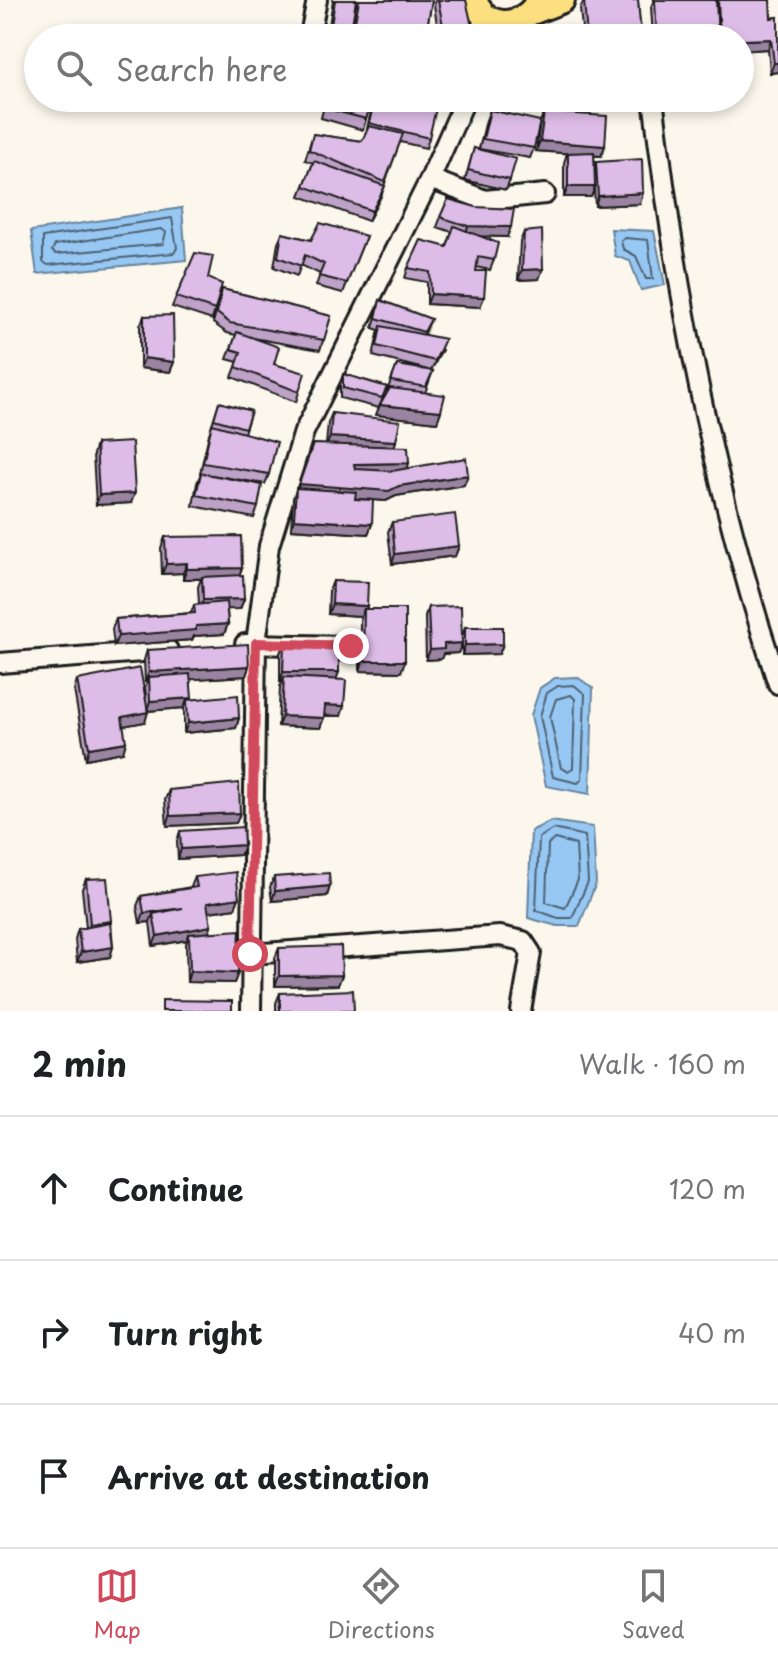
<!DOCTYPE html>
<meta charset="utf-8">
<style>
:root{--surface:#fff;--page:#f6f6f6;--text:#202124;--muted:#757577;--line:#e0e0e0;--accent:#d1495b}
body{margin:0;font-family:"Playpen Sans",sans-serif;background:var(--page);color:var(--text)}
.stop{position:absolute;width:24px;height:24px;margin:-18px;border:6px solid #d1495b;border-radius:50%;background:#fff}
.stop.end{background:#d1495b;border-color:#fff;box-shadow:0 2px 8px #0008}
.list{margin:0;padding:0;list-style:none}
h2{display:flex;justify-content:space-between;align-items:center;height:104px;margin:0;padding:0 32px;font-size:34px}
h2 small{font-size:26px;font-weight:400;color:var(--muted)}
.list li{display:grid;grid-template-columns:52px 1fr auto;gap:24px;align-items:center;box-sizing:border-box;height:144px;padding:0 32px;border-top:2px solid var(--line)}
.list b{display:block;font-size:30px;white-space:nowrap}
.list em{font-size:26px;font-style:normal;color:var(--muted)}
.icon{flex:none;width:44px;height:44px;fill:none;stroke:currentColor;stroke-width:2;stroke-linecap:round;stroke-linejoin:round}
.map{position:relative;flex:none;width:778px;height:1011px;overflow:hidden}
.search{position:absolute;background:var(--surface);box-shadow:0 4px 12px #0003;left:24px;right:24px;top:24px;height:88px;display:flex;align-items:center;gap:20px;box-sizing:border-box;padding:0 28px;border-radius:44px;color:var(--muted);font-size:30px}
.sheet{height:536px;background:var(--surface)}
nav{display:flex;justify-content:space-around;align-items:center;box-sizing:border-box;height:112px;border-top:2px solid var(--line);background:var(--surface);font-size:22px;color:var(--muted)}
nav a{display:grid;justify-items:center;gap:4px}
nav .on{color:var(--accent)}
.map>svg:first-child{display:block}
.water{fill:#97c8f3;stroke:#66839d;stroke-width:2}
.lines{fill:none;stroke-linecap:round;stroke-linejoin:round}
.shore{stroke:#4d6172;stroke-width:2}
.minor-casing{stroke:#1c1c1c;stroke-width:24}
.major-casing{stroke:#1c1c1c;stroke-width:30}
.minor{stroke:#fbf7ec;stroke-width:18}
.major{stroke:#fce080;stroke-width:24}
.wall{fill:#bfa2c8;stroke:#1c1c1c;stroke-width:2}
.shaded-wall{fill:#9b84a2;stroke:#1c1c1c;stroke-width:2}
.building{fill:#debce8;stroke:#1c1c1c;stroke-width:2}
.route{stroke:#d1495b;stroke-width:10}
</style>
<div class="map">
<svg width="778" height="1011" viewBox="0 0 778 1011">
<rect width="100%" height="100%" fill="#fbf7ec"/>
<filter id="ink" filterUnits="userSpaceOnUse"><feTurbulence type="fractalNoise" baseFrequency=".0125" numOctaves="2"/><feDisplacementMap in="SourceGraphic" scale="16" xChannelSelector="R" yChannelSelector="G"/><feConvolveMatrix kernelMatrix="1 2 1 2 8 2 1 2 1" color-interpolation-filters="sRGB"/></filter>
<g filter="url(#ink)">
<path class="water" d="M 182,208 L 186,260 L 37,274 L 31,231 Z
M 611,229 L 654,231 L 665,285 L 641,290 L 630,261 L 615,256 Z
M 577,677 L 593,688 L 590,794 L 546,786 L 531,715 L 540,688 L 555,678 Z
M 551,821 L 593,827 L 596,883 L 579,926 L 557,926 L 528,918 L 531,831 Z"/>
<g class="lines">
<path class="shore" d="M 172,218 L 177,248 L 174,253 L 48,265 L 43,262 L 43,237 Z
M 161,229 L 166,232 L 163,244 L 56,254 L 52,251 L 55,245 Z
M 625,238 L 648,240 L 653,279 L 646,279 L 636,256 L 623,249 L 621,241 Z
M 574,685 L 585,694 L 582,779 L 578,783 L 553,777 L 540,716 L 547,693 L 558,686 Z
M 571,695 L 575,699 L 573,768 L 568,771 L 561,768 L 550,717 L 556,699 Z
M 553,829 L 585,836 L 588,882 L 572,918 L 558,918 L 536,910 L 539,838 Z
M 555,839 L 576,845 L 578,880 L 565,908 L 546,902 L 548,844 Z"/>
<defs>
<path id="minor" d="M 643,0 L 647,38
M 310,35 L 317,0
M 480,38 L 484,15
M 653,98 C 676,297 715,494 778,684
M 430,179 L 485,200 L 545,194
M 245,644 L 351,646
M 0,663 L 168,650
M 250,954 L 500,936 L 523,941 L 531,953 L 521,1011
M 251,1011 L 256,643 L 269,546 L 304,432 L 430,179 L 466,98"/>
<path id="major" d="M 474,0 C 487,33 525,28 539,0
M 534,11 L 562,0"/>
</defs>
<use href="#minor" class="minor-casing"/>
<use href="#major" class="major-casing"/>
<use href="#minor" class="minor"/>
<use href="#major" class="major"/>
</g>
<path class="wall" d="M 333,0 L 356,0 L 351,33 L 357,0 L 432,0 L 425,38 L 350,37 L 350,38 L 327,38 Z
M 435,0 L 466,0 L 468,36 L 457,38 L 439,38 L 434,5 Z
M 584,0 L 638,0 L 641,38 L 583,38 L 580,9 Z
M 654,0 L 770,0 L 771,18 L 778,17 L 778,72 L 770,73 L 768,49 L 745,50 L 743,77 L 740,38 L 653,38 L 651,7 Z
M 326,98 L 372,98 L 363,130 L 321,118 Z
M 374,98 L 413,98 L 429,138 L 426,148 L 400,142 L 384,186 L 381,196 L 368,221 L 300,196 L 313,163 L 305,160 L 313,134 L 362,141 L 366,133 Z
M 490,110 L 534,148 L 530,158 L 479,149 L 486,120 Z
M 544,112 L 605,146 L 601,156 L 594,156 L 595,167 L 596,162 L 640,204 L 595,206 L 594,189 L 591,197 L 564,197 L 564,163 L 567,153 L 536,151 L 540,122 Z
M 474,148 L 510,180 L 506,190 L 465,180 Z
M 448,199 L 507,237 L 480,236 L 494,260 L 490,270 L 476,267 L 476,271 L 484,297 L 480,307 L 427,304 L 427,282 L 405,278 L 408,268 L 447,247 L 452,232 L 437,227 Z
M 524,232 L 539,279 L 518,280 L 520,242 Z
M 282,233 L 311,240 L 366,236 L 343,293 L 316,286 L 320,274 L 301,265 L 297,276 L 274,267 L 278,243 Z
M 208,278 L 215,310 L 212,320 L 172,307 L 176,297 Z
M 222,289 L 331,316 L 320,350 L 253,338 L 299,392 L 296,402 L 232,377 L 238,362 L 227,359 L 236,335 L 227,333 L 213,323 Z
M 380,300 L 431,319 L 424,335 L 442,350 L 431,371 L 433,371 L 425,393 L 441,411 L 437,422 L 376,415 L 389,391 L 387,391 L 397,365 L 428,370 L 373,356 L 379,330 L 373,328 Z
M 144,316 L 174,362 L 170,372 L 140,368 L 140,326 Z
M 343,374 L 387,387 L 379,408 L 340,398 L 340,384 Z
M 219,402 L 251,411 L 244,433 L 269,474 L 265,484 L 200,473 L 209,434 Z
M 332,413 L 396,441 L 394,447 L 409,463 L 407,468 L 464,485 L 396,496 L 386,501 L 355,499 L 372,524 L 368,534 L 291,529 L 293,498 L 313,444 L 326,445 L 328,423 Z
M 96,444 L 131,503 L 96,505 L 93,454 Z
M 201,473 L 258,507 L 254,518 L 193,506 L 197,483 Z
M 392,522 L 459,546 L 455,556 L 392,564 L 388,532 Z
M 165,537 L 242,568 L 239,575 L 244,599 L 240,609 L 227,609 L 228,624 L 224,634 L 194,636 L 192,640 L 114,646 L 112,629 L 116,619 L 191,613 L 194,605 L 199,604 L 198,587 L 201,579 L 183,579 L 183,573 L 162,574 L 161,548 Z
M 333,581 L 367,606 L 366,609 L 401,672 L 360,671 L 360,619 L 361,616 L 328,614 L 329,591 Z
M 428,607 L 462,637 L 465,627 L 503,644 L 499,654 L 462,655 L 462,644 L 458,653 L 443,654 L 441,659 L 426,660 L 425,617 Z
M 284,643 L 339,672 L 336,680 L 341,716 L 324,716 L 320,728 L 278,726 L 280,687 L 282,682 L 280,682 L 280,653 Z
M 147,650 L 249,666 L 246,676 L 190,679 L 191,700 L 239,718 L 236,728 L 184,733 L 184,708 L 148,711 L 145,722 L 123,726 L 123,752 L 86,759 L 74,690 L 77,680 L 146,697 L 145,687 L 147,682 L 145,682 L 144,660 Z
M 169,790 L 240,813 L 236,823 L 167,826 L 165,800 Z
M 180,831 L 240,855 L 178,859 L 177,841 Z
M 195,877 L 239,898 L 235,908 L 208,912 L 211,926 L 209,933 L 238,973 L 234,983 L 187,982 L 186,944 L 187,940 L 153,946 L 150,922 L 140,923 L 137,906 L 141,896 L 191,887 Z
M 274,877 L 330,886 L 327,896 L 272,901 L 270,887 Z
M 86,879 L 111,921 L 113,947 L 110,957 L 77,962 L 75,939 L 78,929 L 86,928 L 82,889 Z
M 279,948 L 342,975 L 338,985 L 275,986 L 275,958 Z
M 280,993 L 354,1011 L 276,1011 L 276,1003 Z"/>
<path class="shaded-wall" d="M 472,26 L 468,36 L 457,38 L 441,38 L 444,31 Z
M 771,39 L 768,49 L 741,51 L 745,40 Z
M 774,63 L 778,63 L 778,72 L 770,73 Z
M 740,67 L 746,67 L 743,77 L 740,77 Z
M 540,141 L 605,146 L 601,156 L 536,151 Z
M 385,186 L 381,196 L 368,221 L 372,211 Z
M 568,187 L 595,187 L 591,197 L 564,197 Z
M 643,193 L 640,204 L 595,206 L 598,196 Z
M 468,226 L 511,227 L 507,237 L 465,236 Z
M 543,269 L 539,279 L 518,280 L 522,270 Z
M 431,294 L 484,297 L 480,307 L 427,304 Z
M 144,358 L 174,362 L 170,372 L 140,368 Z
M 380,405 L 441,411 L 437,422 L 376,415 Z
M 330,437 L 396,441 L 393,451 L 326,447 Z
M 409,463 L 406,473 L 350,475 L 354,464 Z
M 468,475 L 464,485 L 396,496 L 386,501 L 296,494 L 299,484 L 399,486 Z
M 135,493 L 131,503 L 96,505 L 99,495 Z
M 294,519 L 372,524 L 368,534 L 291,529 Z
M 459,546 L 455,556 L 392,564 L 395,554 Z
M 187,563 L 183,573 L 162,574 L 166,564 Z
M 242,568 L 238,578 L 183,579 L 187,569 Z
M 244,599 L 240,609 L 200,610 L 203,600 Z
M 332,604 L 367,606 L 364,615 L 364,609 L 361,616 L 328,614 Z
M 228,624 L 224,634 L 194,636 L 192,640 L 114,646 L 118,636 L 196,626 Z
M 462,643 L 458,653 L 443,654 L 441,659 L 426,660 L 430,650 L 444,644 Z
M 503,644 L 499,654 L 462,655 L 465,645 Z
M 363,661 L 405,661 L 401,672 L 360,671 Z
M 249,666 L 246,676 L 149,682 L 149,677 L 147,682 L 145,682 L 149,672 Z
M 283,672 L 339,672 L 335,682 L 284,677 L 282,682 L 280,682 Z
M 192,698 L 188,708 L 187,700 L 184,708 L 147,711 L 150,701 Z
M 325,705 L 344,706 L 341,716 L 321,715 Z
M 148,712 L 145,722 L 118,727 L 122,717 Z
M 282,716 L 324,718 L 320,728 L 278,726 Z
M 239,718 L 236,728 L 184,733 L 188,723 Z
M 126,742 L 123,752 L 86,759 L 89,748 Z
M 240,813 L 236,823 L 167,826 L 170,816 Z
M 244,845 L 240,855 L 178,859 L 181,849 Z
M 330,886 L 327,896 L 272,901 L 275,891 Z
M 239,898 L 235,908 L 203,913 L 207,903 Z
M 183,908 L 153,914 L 150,922 L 140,923 L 144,913 Z
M 111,921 L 107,931 L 87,934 L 90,924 Z
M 211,926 L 207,936 L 189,934 L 187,940 L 153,946 L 157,936 Z
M 113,947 L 110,957 L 77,962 L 81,952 Z
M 190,971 L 238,973 L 234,983 L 187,982 Z
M 342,975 L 338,985 L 275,986 L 279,976 Z"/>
<path class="building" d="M 335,0 L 356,0 L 350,38 L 329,38 Z
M 359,0 L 432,0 L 425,38 L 382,38 L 382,33 L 354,27 Z
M 438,0 L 466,0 L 472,26 L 444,31 Z
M 584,0 L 638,0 L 641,38 L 587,38 Z
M 655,0 L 716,0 L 718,38 L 657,38 Z
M 718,0 L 770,0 L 771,18 L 778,17 L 778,63 L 774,63 L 771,39 L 745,40 L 746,67 L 740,67 L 740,38 L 720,38 Z
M 327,98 L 372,98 L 366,119 L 324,108 Z
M 375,98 L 413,98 L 437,104 L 429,138 L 369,123 Z
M 490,110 L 540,121 L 534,148 L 483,139 Z
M 544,112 L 607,116 L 605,146 L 540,141 Z
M 369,126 L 403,134 L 385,182 L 309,150 L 313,134 L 362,141 Z
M 474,148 L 516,159 L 510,180 L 468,170 Z
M 594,152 L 595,187 L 568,187 L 568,153 Z
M 642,159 L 643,193 L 598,196 L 596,162 Z
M 314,161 L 385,186 L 372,211 L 304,186 Z
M 448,199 L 476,207 L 514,209 L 511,227 L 468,226 L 440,217 Z
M 320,223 L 366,236 L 347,283 L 319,276 L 324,264 L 305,255 L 301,266 L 278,257 L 282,233 L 311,240 Z
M 454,226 L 498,243 L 494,260 L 478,257 L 476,271 L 486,271 L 484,297 L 431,294 L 430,272 L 408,268 L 421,240 L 447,247 Z
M 542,230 L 543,269 L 522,270 L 524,232 Z
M 195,253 L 213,256 L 208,278 L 222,284 L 215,310 L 176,297 Z
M 222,289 L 331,316 L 324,340 L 230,323 L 217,313 Z
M 380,300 L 431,319 L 424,332 L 376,318 Z
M 173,315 L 174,362 L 144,358 L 144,316 Z
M 381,326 L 445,339 L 435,361 L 377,346 Z
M 237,332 L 279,347 L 274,364 L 305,373 L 299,392 L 236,367 L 241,352 L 231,349 Z
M 397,365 L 433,371 L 426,387 L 391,381 Z
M 343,374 L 387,387 L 382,398 L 343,388 Z
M 390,388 L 445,395 L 441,411 L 380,405 Z
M 219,402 L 251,411 L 245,428 L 214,419 Z
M 332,413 L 400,421 L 396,441 L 330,437 Z
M 212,424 L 277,442 L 269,474 L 203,463 Z
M 132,442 L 135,493 L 99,495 L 96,444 Z
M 313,444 L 408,447 L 409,463 L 354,464 L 355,469 L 392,471 L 466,458 L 468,475 L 399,486 L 389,491 L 299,484 Z
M 201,473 L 262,485 L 258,507 L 196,495 Z
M 296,488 L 356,492 L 355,499 L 373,500 L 372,524 L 294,519 Z
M 455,514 L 459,546 L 395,554 L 392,522 Z
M 241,536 L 242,568 L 187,569 L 187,563 L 166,564 L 165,537 Z
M 243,575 L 244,599 L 203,600 L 202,577 Z
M 333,581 L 368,582 L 367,606 L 332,604 Z
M 226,602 L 228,624 L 196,626 L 196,630 L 118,636 L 116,619 L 195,613 L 194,605 Z
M 461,606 L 462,643 L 444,644 L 444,649 L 430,650 L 428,607 Z
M 364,609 L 405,609 L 405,661 L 363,661 Z
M 465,627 L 503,627 L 503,644 L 465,645 Z
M 339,642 L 339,672 L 283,672 L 284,643 Z
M 248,644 L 249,666 L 149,672 L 147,650 Z
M 140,668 L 148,712 L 122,717 L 126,742 L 89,748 L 77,680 Z
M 190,674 L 192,698 L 150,701 L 149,677 Z
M 284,677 L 346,680 L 344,706 L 325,705 L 324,718 L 282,716 Z
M 238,695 L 239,718 L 188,723 L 187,700 Z
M 239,783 L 240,813 L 170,816 L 169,790 Z
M 243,827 L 244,845 L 181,849 L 180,831 Z
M 236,872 L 239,898 L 207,903 L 211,926 L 157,936 L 153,914 L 183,908 L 144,913 L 141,896 L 197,887 L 195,877 Z
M 329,873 L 330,886 L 275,891 L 274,877 Z
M 107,878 L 111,921 L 90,924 L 86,879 Z
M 110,923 L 113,947 L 81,952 L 78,929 Z
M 240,930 L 238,973 L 190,971 L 189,934 Z
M 341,946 L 342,975 L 279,976 L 279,948 Z
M 353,990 L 354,1011 L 280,1011 L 280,993 Z
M 162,1000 L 232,1001 L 232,1011 L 162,1011 Z"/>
</g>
<g class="lines" filter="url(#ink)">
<path class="route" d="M 250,954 L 256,643 L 351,646"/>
</g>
</svg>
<div class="stop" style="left:250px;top:954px"></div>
<div class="stop end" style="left:351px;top:646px"></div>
<div class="search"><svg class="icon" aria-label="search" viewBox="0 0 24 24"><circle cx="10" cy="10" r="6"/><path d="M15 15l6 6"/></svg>Search here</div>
</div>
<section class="sheet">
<h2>2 min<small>Walk · 160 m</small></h2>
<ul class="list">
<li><svg class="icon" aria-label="ahead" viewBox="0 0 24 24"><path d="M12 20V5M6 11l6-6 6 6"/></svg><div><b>Continue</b></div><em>120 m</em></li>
<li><svg class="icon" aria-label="right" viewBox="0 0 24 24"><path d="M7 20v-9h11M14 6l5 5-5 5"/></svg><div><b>Turn right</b></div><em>40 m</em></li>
<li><svg class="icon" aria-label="arrive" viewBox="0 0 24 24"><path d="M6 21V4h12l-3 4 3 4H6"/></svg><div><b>Arrive at destination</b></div></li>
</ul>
</section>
<nav>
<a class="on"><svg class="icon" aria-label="map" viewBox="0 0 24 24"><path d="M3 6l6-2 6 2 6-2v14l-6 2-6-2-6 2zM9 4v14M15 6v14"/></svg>Map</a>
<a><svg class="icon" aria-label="directions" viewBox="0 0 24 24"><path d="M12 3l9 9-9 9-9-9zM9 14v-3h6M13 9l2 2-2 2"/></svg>Directions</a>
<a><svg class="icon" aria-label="saved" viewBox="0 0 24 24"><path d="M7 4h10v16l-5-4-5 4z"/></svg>Saved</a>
</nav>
